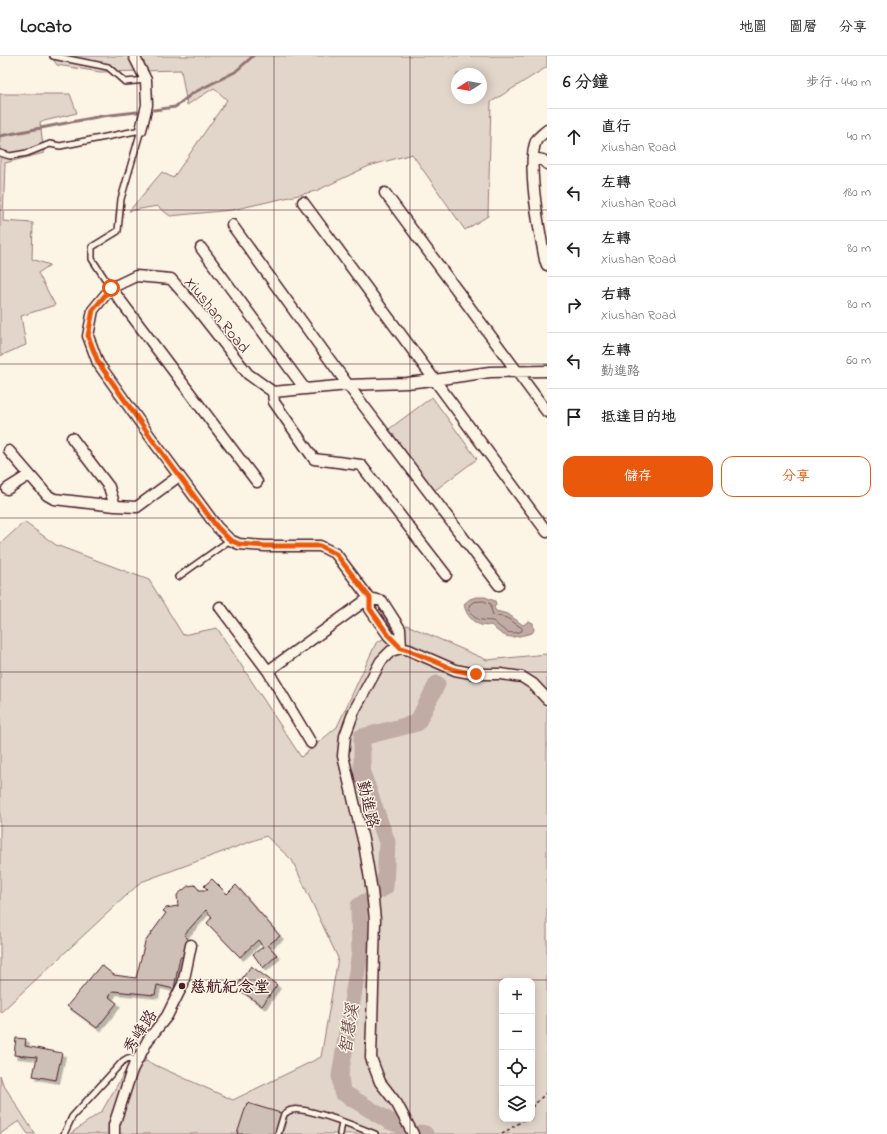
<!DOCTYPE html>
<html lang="zh-TW">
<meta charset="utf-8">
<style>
:root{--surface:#fff;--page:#f6f6f6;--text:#222;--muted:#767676;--line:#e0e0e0;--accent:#ea580c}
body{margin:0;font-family:"Indie Flower","LXGW WenKai TC",sans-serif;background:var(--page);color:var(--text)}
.controls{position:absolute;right:12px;bottom:12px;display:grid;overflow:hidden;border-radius:8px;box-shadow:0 2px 10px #0003}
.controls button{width:36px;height:36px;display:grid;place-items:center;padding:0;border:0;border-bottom:1px solid var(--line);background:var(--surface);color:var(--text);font:20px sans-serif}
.compass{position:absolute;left:451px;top:12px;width:36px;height:36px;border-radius:50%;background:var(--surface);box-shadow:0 2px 10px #0003;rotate:259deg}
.stop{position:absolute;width:12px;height:12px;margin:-9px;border:3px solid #ea580c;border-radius:50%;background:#fff}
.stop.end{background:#ea580c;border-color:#fff;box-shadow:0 1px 4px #0008}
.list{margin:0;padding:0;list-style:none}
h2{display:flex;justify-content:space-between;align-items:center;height:52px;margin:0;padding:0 16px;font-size:17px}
h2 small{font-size:13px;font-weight:400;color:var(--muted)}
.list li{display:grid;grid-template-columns:26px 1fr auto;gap:12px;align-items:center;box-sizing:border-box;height:56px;padding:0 16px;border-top:1px solid var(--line)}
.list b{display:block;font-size:15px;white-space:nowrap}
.list p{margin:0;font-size:13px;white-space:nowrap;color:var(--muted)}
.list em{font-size:13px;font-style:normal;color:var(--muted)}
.actions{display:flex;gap:8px;padding:12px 16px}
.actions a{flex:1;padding:9px 0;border:1px solid var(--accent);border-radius:12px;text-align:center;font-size:14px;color:var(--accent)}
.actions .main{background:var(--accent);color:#fff}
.icon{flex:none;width:22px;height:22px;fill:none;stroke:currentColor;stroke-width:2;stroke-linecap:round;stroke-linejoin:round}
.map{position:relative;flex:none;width:547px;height:1078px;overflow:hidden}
header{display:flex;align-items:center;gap:24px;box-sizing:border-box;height:56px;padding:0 20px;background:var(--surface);border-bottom:1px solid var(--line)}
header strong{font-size:19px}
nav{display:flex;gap:22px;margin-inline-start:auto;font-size:14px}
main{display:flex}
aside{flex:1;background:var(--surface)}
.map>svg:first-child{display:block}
.green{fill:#e2d5ca;stroke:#967a7a;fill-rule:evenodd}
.water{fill:#c0aca5;stroke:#917474}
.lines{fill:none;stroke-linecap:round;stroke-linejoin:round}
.shore{stroke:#79575c;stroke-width:1}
.stream{stroke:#917474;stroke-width:3}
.river{stroke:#c0aca5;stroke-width:17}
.building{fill:#cfc0b7;stroke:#4a1f2b;filter:url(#shadow)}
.lane-casing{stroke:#4a1f2b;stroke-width:8}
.street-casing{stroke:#4a1f2b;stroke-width:13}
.path{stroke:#4a1f2b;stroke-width:1.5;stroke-dasharray:3 3;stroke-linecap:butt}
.lane{stroke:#fcf5e5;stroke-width:5}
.street{stroke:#fcf5e5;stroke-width:10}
.route{stroke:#ea580c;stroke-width:5}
.grid{fill:none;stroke:#4a1f2b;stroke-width:1;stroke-opacity:0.55}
.poi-dot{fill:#4a1f2b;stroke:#fcf5e5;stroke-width:1.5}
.labels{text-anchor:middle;stroke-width:3;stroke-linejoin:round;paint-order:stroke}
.street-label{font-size:16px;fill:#4a1f2b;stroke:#fcf5e5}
.poi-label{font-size:16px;font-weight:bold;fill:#4a1f2b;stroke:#fcf5e5;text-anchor:start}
.water-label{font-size:17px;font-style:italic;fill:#6d4950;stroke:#fcf5e5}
</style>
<header>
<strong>Locato</strong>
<nav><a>地圖</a><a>圖層</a><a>分享</a></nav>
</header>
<main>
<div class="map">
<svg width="547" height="1078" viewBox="0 0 547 1078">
<defs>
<filter id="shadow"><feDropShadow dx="3.5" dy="3.5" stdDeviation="0" flood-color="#0004"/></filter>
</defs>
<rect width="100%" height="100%" fill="#fcf5e5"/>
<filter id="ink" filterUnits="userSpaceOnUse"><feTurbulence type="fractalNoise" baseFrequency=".025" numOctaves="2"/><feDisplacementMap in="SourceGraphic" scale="8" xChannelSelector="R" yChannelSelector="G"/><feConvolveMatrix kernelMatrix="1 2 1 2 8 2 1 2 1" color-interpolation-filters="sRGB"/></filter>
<g filter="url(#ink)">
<path class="green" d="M 51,0 L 547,0 L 547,11 L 491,46 L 488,160 L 465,174 L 412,98 L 369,110 L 316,135 L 232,154 L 170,160 L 157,150 L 129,155 L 162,116 L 173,122 L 227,44 L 214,32 L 187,49 L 181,14 L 100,16 L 57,9 ZM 457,18 L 481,18 L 481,42 L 457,42 Z
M 0,38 L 70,38 L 77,57 L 40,66 L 44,97 L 5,107 L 3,165 L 33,167 L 32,203 L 50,209 L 38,217 L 55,249 L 21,260 L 26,289 L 0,300 Z
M 432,341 L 477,403 L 434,435 L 389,373 Z
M 24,466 L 56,489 L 149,524 L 183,579 L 217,572 L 301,701 L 337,671 L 376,587 L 407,569 L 487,604 L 547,598 L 547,1078 L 70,1078 L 102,1055 L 127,1012 L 146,1005 L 233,1044 L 321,1001 L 338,902 L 292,804 L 266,780 L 141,826 L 0,957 L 0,488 ZM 502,925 L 532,925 L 532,1063 L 502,1063 Z
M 0,1019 L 3,1028 L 35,1078 L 28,1078 L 19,1065 L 0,1078 Z"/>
<path class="water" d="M 476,541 L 485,541 L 495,545 L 496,548 L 494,552 L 496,555 L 508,558 L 523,569 L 529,565 L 533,567 L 534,574 L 532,577 C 511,582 507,585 491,569 C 478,573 466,561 464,548 L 470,543 Z"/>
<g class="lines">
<path class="shore" d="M 484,545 L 491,548 L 491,553 L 493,559 L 507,562 L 522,572 L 522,575 C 507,580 504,574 493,565 C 481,564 471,565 469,550 L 473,546 Z"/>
<path class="stream" d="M 154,54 L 175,51 L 193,37 L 235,16 L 253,0
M 0,80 L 102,60 L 137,56"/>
<path class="river" d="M 380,834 L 385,831 L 387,786 L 362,717 L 362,681 L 417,667 L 437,628
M 365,846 L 359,850 L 360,897 L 340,1020 L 342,1036 L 389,1065 L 400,1069
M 421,1077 L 425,1078"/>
</g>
<path class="building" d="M 382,552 L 392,566 L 386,570 L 376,556 Z
M 212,823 L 227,838 L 236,829 L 280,880 L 268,889 L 277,899 L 263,912 L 253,898 L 263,891 L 258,884 L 240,901 L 207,867 L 212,861 L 206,854 L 184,879 L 190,885 L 186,902 L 180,901 L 174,933 L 157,929 L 155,939 L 113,935 L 109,941 L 117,947 L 97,972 L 67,950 L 101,909 L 114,919 L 136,922 L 145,886 L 166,857 L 163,855 L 166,852 L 178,850 L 177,839 L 188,830 L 195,829 L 199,834 L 208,834 L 204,830 Z
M 251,910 L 277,929 L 262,950 L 236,931 Z
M 16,982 L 26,983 L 25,990 L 62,997 L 56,1024 L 33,1020 L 37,1001 L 14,999 Z
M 247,1047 L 284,1058 L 277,1078 L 237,1078 Z"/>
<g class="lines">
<defs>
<path id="lane" d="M 53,0 L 108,11 L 125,26 L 146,24
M 0,97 L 10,100 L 27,97 L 50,88 L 60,90 L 141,74 L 121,143 L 118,175 L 92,191 L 92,203 L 111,232
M 178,521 L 230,484
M 64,1078 L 72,1061 L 123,1005 L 128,1002 L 132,1003 L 132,1009
M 278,1078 L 284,1058 C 286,1057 289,1054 292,1054 C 305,1050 360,1072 375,1078
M 340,1078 L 342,1066"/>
<path id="street" d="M 134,0 L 146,24 L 147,49 L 141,74
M 547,74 C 544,77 538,81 536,85 C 526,108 540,178 545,204 L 547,209
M 533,102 L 543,104 L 547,108
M 385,137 L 547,356
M 303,146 L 547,476
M 232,169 L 348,329 L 499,529
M 201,192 L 305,333
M 111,232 L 257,426
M 273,336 L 274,346 L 314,403 L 361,409 L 446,519
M 72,382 L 109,431 L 115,450
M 9,395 L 47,439 L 54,443 L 115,450 L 137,451 L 179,420
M 7,433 L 29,419
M 369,542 L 370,553 L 389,580 L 401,592
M 220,551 L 268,615 L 311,687
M 401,592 L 400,573 L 382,545 L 369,542 L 336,498 L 320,490 L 265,490 L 239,488 L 230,484 L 217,471 L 154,386 L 98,307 L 88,280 L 93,254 L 111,232 L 136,220 L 171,223 L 197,253 L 248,318 L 273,336 L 348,329 L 407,327 L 441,323 L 490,316 L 547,315
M 268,615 L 369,542
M 114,1078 L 114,1069 L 132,1014 L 148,984 L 167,960 L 183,928 L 191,889
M 413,1078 L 397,1048 L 380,1026 L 371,1002 L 375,864 L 372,835 L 364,788 L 343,700 L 345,680 L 354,655 L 381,605 L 391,595 L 401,592 L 409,594 L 455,614 L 476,618 L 500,618 L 522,621 L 533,628 L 547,643"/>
</defs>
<use href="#lane" class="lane-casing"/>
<use href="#street" class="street-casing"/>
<path class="path" d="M 532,1051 L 547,1036
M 502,1078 L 525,1063"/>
<use href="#lane" class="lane"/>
<use href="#street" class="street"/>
</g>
</g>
<g class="lines" filter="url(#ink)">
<path class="route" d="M 111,232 L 93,254 L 88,280 L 98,306 L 154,386 L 217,471 L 230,484 L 239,488 L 265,490 L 320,490 L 336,498 L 370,542 L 370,553 L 389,580 L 401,592 L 408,594 L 455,614 L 476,618"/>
</g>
<path class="grid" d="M 137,0 L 137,1078M 274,0 L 274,1078M 410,0 L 410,1078M 0,154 L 547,154M 0,308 L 547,308M 0,462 L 547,462M 0,616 L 547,616M 0,770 L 547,770M 0,924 L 547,924"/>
<circle class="poi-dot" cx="182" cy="930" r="4"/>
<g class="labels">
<g class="street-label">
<text transform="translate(218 258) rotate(51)" y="6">Xiushan Road</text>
<text transform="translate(369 748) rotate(77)" y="6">勤進路</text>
<text transform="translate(139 975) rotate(-57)" y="6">秀峰路</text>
</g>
<g class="poi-label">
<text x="190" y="936">慈航紀念堂</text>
</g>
<g class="water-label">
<text transform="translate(348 973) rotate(-81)" y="6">智慧溪</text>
</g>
</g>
</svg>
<div class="controls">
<button>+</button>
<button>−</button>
<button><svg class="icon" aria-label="locate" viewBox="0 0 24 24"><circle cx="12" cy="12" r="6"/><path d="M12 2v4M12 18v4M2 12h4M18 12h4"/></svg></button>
<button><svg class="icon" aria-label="layers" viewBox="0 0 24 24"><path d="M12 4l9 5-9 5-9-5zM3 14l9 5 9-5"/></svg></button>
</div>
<svg class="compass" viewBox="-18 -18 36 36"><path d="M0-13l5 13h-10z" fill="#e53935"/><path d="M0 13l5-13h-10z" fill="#767676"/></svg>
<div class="stop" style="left:111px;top:232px"></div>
<div class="stop end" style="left:476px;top:618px"></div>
</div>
<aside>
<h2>6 分鐘<small>步行 · 440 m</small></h2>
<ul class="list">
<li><svg class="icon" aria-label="ahead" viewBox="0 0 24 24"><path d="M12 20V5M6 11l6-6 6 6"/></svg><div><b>直行</b><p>Xiushan Road</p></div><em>40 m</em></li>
<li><svg class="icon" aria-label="left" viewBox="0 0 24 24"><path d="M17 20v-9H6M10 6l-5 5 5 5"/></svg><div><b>左轉</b><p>Xiushan Road</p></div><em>180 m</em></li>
<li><svg class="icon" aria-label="left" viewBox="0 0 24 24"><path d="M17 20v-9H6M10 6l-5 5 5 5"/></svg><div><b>左轉</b><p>Xiushan Road</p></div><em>80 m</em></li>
<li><svg class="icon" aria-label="right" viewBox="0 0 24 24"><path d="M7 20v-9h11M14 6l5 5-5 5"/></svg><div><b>右轉</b><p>Xiushan Road</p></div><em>80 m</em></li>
<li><svg class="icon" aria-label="left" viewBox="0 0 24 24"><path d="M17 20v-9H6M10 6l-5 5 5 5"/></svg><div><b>左轉</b><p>勤進路</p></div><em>60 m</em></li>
<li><svg class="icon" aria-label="arrive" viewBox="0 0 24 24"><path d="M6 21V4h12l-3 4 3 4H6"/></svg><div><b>抵達目的地</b></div></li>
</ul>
<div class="actions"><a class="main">儲存</a><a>分享</a></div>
</aside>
</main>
